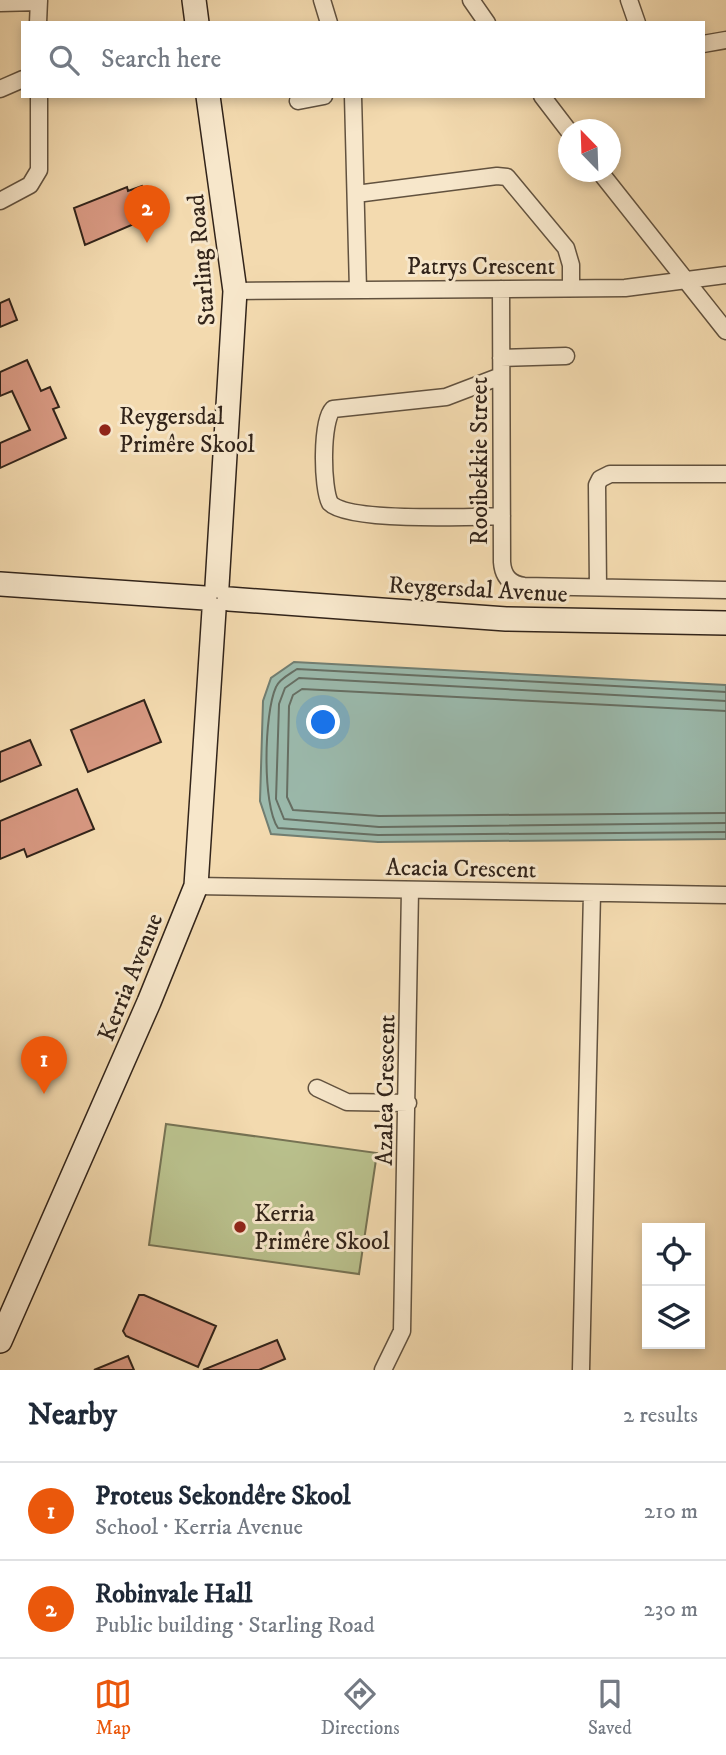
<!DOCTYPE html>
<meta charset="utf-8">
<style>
:root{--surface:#fff;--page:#f6f6f7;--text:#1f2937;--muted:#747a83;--line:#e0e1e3;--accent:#ea580c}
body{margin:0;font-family:"IM FELL DW Pica",serif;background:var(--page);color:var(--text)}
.controls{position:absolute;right:21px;bottom:21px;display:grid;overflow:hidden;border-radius:0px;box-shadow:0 4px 10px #0003}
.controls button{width:63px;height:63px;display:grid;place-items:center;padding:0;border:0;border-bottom:2px solid var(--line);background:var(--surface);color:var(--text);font:35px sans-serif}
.compass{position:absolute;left:558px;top:119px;width:63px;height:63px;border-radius:50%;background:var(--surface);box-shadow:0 4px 10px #0003;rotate:337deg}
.you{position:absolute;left:324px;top:723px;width:24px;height:24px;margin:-18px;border:5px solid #fff;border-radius:50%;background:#1a73e8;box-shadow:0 0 0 10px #1a73e833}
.badge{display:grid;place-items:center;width:46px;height:46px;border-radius:50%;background:var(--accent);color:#fff;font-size:23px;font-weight:700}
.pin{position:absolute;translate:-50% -58px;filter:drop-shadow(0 2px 4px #0008)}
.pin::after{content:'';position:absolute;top:37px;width:24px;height:21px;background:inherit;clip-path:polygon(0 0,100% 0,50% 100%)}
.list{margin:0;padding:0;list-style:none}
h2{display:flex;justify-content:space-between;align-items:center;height:91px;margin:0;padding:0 28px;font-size:30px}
h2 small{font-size:23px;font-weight:400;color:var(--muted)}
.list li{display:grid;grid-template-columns:46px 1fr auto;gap:21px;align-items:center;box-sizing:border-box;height:98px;padding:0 28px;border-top:2px solid var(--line)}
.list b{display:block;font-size:26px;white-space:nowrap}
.list p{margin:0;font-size:23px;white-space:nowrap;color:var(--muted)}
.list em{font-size:23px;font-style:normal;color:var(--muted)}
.icon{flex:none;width:38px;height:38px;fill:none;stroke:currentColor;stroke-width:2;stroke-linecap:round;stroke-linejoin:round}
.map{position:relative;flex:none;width:726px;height:1370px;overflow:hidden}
.search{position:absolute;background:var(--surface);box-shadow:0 4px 10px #0003;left:21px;right:21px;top:21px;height:77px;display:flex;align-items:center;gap:18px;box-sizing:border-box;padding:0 24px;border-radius:0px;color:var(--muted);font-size:26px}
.sheet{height:287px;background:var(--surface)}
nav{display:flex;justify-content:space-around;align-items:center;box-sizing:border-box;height:98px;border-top:2px solid var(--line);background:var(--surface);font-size:19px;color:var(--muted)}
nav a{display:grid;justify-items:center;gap:4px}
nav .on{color:var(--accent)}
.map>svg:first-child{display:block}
.green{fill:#b9c08c;stroke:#767253;stroke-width:2}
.water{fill:#9bbaad;stroke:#717e72;stroke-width:2}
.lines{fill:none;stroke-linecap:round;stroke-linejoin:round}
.shore{stroke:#666f64;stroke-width:2}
.building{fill:#d79881;stroke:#32241a;stroke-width:2}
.street-casing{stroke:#62523f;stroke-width:19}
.secondary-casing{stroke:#32241a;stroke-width:26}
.street{stroke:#f7e7cb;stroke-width:16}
.secondary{stroke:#f7e7cb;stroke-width:23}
.poi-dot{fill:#8f2418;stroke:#f7e7cb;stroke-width:2.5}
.labels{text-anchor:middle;stroke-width:6;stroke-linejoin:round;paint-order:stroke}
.street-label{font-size:24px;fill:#32241a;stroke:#f7e7cb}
.poi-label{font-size:24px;fill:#32241a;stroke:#f7e7cb;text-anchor:start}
</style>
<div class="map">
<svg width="726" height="1370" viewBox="0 0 726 1370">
<rect width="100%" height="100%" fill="#f3daaf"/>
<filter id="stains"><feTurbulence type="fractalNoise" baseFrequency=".00286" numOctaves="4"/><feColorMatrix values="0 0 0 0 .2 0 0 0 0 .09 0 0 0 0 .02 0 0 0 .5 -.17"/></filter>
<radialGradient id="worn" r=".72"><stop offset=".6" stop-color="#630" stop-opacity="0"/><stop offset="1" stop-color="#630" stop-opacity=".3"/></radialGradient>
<path class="green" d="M 166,1124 L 377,1153 L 359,1274 L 149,1245 Z"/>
<path class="water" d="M 294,662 L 726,685 L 726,839 L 378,842 L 271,834 L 260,801 L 263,701 L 271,678 Z"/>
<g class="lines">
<path class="shore" d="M 726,692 L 297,669 C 290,674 279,679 276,687 C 264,713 262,805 278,828 L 378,835 L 726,832
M 726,701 L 299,678 L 285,688 L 279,704 L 276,799 L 284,819 L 379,827 L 726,823
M 726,711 L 302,689 L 293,695 L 289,706 L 287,797 L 293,810 L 379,816 L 726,813"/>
</g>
<path class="building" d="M 142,186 L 155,215 L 85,245 L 74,208 L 127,187 L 128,191 Z
M 9,299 L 17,320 L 0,327 L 0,303 Z
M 27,360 L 41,391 L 50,387 L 59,407 L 53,409 L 66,438 L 0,468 L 0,443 L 30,430 L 12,391 L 0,396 L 0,372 Z
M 144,700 L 161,742 L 88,772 L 71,730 Z
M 30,740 L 41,765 L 0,782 L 0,752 Z
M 77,789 L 94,829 L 27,857 L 24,849 L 0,859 L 0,821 Z
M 139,1295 L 144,1295 L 216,1326 L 198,1367 L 126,1336 L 123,1331 Z
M 277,1340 L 285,1359 L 259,1370 L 203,1370 Z
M 128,1356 L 134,1370 L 94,1370 Z"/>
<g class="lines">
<defs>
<path id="street" d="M 322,0 L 329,23
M 471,0 L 487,23
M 629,0 L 637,23
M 0,3 L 39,2
M 38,23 L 39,0
M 703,44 L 726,40
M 0,89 L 23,79
M 353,96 L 358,290
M 542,96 L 568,130
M 298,101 L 324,96
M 600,172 L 726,331
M 356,194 L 497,176 L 507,177 L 566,248 L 571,265 L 571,288
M 0,201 L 30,185 L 39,170 L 39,96
M 501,289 L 502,562 C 503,576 510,584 524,586 L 726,590
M 235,291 L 625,288 L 726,275
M 501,358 L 566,356
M 501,376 L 446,397 L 333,409 C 321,421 322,488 330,503 C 348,522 471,517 502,516
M 598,587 L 597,485 L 600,479 L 610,474 L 726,474
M 196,886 L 726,895
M 317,1088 L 347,1102 L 408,1103
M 383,1370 L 402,1331 L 410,890
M 581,1370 L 592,893"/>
<path id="secondary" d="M 194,0 L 197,23
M 208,96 L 235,291 L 217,586
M 0,584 L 205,598
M 229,599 L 506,619 L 726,623
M 0,1341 L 149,1002 L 196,886 L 214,610"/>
</defs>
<use href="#street" class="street-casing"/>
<use href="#secondary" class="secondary-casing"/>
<use href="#street" class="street"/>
<use href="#secondary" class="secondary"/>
</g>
<g class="poi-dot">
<circle cx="105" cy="430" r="7"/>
<circle cx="240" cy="1227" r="7"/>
</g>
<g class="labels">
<g class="street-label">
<text transform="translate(201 260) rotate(-95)" y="8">Starling Road</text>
<text x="481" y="274">Patrys Crescent</text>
<text transform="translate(479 461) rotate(-90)" y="8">Rooibekkie Street</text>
<text transform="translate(478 589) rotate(3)" y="8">Reygersdal Avenue</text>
<text transform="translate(461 868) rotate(1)" y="8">Acacia Crescent</text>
<text transform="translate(130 977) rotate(-68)" y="8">Kerria Avenue</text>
<text transform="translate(385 1090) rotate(-89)" y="8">Azalea Crescent</text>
</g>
<g class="poi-label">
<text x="119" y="424">Reygersdal<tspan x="119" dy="28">Primêre Skool</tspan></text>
<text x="254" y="1221">Kerria<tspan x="254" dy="28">Primêre Skool</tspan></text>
</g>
</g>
<rect width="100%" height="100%" filter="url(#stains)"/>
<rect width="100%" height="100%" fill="url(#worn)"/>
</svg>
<div class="controls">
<button><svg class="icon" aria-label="locate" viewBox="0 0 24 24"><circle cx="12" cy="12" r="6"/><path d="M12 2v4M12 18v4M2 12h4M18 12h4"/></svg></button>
<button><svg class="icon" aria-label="layers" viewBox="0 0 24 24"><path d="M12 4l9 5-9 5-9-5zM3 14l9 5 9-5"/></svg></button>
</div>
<svg class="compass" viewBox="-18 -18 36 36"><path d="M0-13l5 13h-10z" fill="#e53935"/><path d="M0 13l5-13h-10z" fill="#747a83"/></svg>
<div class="you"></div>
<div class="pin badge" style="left:44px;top:1094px">1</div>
<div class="pin badge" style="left:147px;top:243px">2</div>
<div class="search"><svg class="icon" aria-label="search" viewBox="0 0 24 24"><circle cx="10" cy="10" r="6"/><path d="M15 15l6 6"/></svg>Search here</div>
</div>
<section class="sheet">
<h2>Nearby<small>2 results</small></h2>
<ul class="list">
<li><span class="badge">1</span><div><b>Proteus Sekondêre Skool</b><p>School · Kerria Avenue</p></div><em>210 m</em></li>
<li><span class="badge">2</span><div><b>Robinvale Hall</b><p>Public building · Starling Road</p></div><em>230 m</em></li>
</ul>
</section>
<nav>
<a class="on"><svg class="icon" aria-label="map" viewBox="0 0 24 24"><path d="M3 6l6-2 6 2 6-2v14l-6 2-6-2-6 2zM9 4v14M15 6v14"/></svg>Map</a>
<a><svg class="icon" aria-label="directions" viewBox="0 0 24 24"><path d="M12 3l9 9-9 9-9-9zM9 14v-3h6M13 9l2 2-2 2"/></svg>Directions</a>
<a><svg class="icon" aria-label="saved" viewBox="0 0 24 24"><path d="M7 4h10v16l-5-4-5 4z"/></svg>Saved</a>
</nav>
